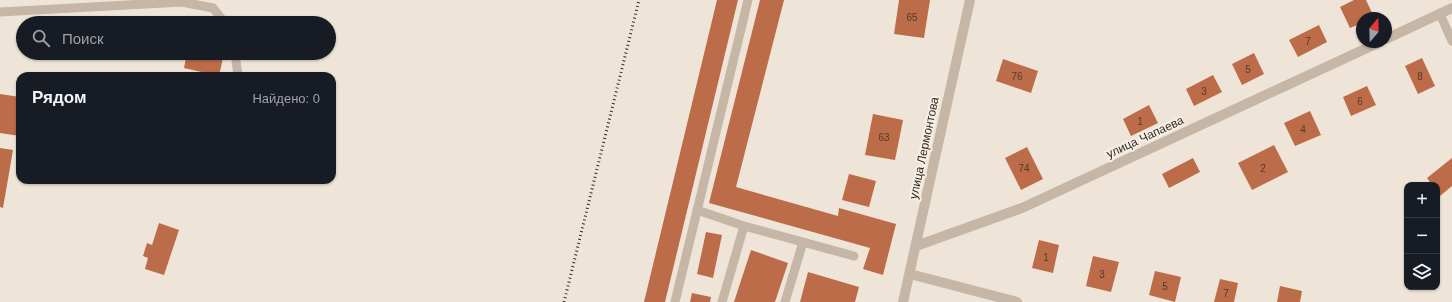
<!DOCTYPE html>
<html lang="ru">
<meta charset="utf-8">
<style>
:root{--surface:#171b24;--page:#20242c;--text:#f1f3f6;--muted:#9ea1a6;--line:#363941}
body{margin:0;font-family:Helvetica,sans-serif;background:var(--page);color:var(--text)}
.controls{position:absolute;right:12px;bottom:12px;display:grid;overflow:hidden;border-radius:8px;box-shadow:0 1px 3px #0004}
.controls button{width:36px;height:36px;display:grid;place-items:center;padding:0;border:0;border-bottom:1px solid var(--line);background:var(--surface);color:var(--text);font:20px sans-serif}
.compass{position:absolute;left:1356px;top:12px;width:36px;height:36px;border-radius:50%;background:var(--surface);box-shadow:0 1px 3px #0004;rotate:19deg}
.list{margin:0;padding:0;list-style:none}
h2{display:flex;justify-content:space-between;align-items:center;height:52px;margin:0;padding:0 16px;font-size:17px}
h2 small{font-size:13px;font-weight:400;color:var(--muted)}
.icon{flex:none;width:22px;height:22px;fill:none;stroke:currentColor;stroke-width:2;stroke-linecap:round;stroke-linejoin:round}
.map{position:relative;flex:none;width:1452px;height:302px;overflow:hidden}
.search{position:absolute;background:var(--surface);box-shadow:0 1px 3px #0004;left:16px;top:16px;width:320px;height:44px;display:flex;align-items:center;gap:10px;box-sizing:border-box;padding:0 14px;border-radius:22px;color:var(--muted);font-size:15px}
.panel{position:absolute;background:var(--surface);box-shadow:0 1px 3px #0004;left:16px;top:72px;width:320px;height:112px;border-radius:12px}
.map>svg:first-child{display:block}
.building{fill:#bc6c48}
.lines{fill:none;stroke-linecap:round;stroke-linejoin:round}
.lane{stroke:#c5b6a5;stroke-width:9}
.street{stroke:#c5b6a5;stroke-width:10}
.rail{stroke:#322a26;stroke-width:3;stroke-dasharray:1 3;stroke-linecap:butt}
.labels{text-anchor:middle;stroke-width:4;stroke-linejoin:round;paint-order:stroke}
.number-label{font-size:10px;fill:#543a2e}
.street-label{font-size:12px;fill:#322a26;stroke:#f7efe4}
</style>
<div class="map">
<svg width="1452" height="302" viewBox="0 0 1452 302">
<rect width="100%" height="100%" fill="#eee5d8"/>
<path class="building" d="M 717,0 L 738,0 L 665,302 L 644,302 Z
M 760,0 L 784,0 L 736,187 L 838,216 L 839,208 L 896,224 L 883,275 L 863,269 L 870,248 L 709,203 Z
M 899,0 L 930,0 L 924,38 L 894,34 Z
M 1354,0 L 1366,0 L 1374,17 L 1371,18 L 1362,18 L 1362,23 L 1350,28 L 1340,7 Z
M 1319,25 L 1327,42 L 1298,57 L 1289,40 Z
M 187,53 L 224,53 L 219,76 L 184,68 Z
M 1254,53 L 1264,74 L 1242,85 L 1232,64 Z
M 1422,58 L 1435,86 L 1418,94 L 1405,66 Z
M 1003,59 L 1038,71 L 1031,93 L 996,81 Z
M 1213,75 L 1222,92 L 1194,106 L 1186,89 Z
M 1367,86 L 1376,105 L 1351,116 L 1343,97 Z
M 0,94 L 20,97 L 20,136 L 0,133 Z
M 1149,105 L 1158,123 L 1131,136 L 1123,119 Z
M 1310,111 L 1321,135 L 1295,146 L 1284,123 Z
M 873,114 L 903,120 L 895,160 L 865,155 Z
M 1274,145 L 1288,172 L 1252,190 L 1238,163 Z
M 1027,147 L 1043,179 L 1021,190 L 1005,158 Z
M 0,148 L 13,150 L 3,208 L 0,207 Z
M 1193,158 L 1200,172 L 1169,188 L 1162,174 Z
M 1452,158 L 1452,186 L 1440,196 L 1437,192 L 1437,185 L 1432,185 L 1427,178 Z
M 849,174 L 876,181 L 869,207 L 842,200 Z
M 159,223 L 179,230 L 164,275 L 145,269 L 148,258 L 143,256 L 147,243 L 152,245 Z
M 706,232 L 722,235 L 713,278 L 697,274 Z
M 1039,240 L 1059,245 L 1053,273 L 1032,268 Z
M 751,250 L 788,263 L 775,302 L 734,302 Z
M 1093,256 L 1119,262 L 1111,292 L 1086,286 Z
M 1155,271 L 1181,277 L 1175,302 L 1149,295 Z
M 808,272 L 859,287 L 855,302 L 800,302 Z
M 1220,279 L 1238,283 L 1234,302 L 1214,302 Z
M 1280,286 L 1302,291 L 1300,302 L 1277,302 Z
M 692,293 L 711,297 L 710,302 L 690,302 Z"/>
<g class="lines">
<path class="lane" d="M 0,12 L 182,2 L 213,8 L 225,23
M 1440,14 L 1452,41
M 235,53 L 238,76
M 697,210 L 744,226 L 854,256
M 675,302 L 748,0
M 722,302 L 744,226
M 785,302 L 803,242"/>
<path class="street" d="M 1386,39 L 1452,8
M 916,246 L 1022,208 L 1380,42
M 910,274 L 1017,302
M 903,302 L 970,0"/>
<path class="rail" d="M 564,302 L 639,0"/>
</g>
<g class="labels">
<g class="number-label">
<text x="912" y="21">65</text>
<text x="1308" y="45">7</text>
<text x="1248" y="73">5</text>
<text x="1017" y="80">76</text>
<text x="1420" y="80">8</text>
<text x="1204" y="95">3</text>
<text x="1360" y="105">6</text>
<text x="1140" y="125">1</text>
<text x="1303" y="133">4</text>
<text x="884" y="141">63</text>
<text x="1024" y="172">74</text>
<text x="1263" y="172">2</text>
<text x="1046" y="261">1</text>
<text x="1102" y="278">3</text>
<text x="1165" y="290">5</text>
<text x="1226" y="297">7</text>
</g>
<g class="street-label">
<text transform="translate(1145 137) rotate(-25)" y="4">улица Чапаева</text>
<text transform="translate(924 148) rotate(-78)" y="4">улица Лермонтова</text>
</g>
</g>
</svg>
<div class="controls">
<button>+</button>
<button>−</button>
<button><svg class="icon" aria-label="layers" viewBox="0 0 24 24"><path d="M12 4l9 5-9 5-9-5zM3 14l9 5 9-5"/></svg></button>
</div>
<svg class="compass" viewBox="-18 -18 36 36"><path d="M0-13l5 13h-10z" fill="#e53935"/><path d="M0 13l5-13h-10z" fill="#9ea1a6"/></svg>
<div class="search"><svg class="icon" aria-label="search" viewBox="0 0 24 24"><circle cx="10" cy="10" r="6"/><path d="M15 15l6 6"/></svg>Поиск</div>
<section class="panel">
<h2>Рядом<small>Найдено: 0</small></h2>
<ul class="list">
</ul>
</section>
</div>
